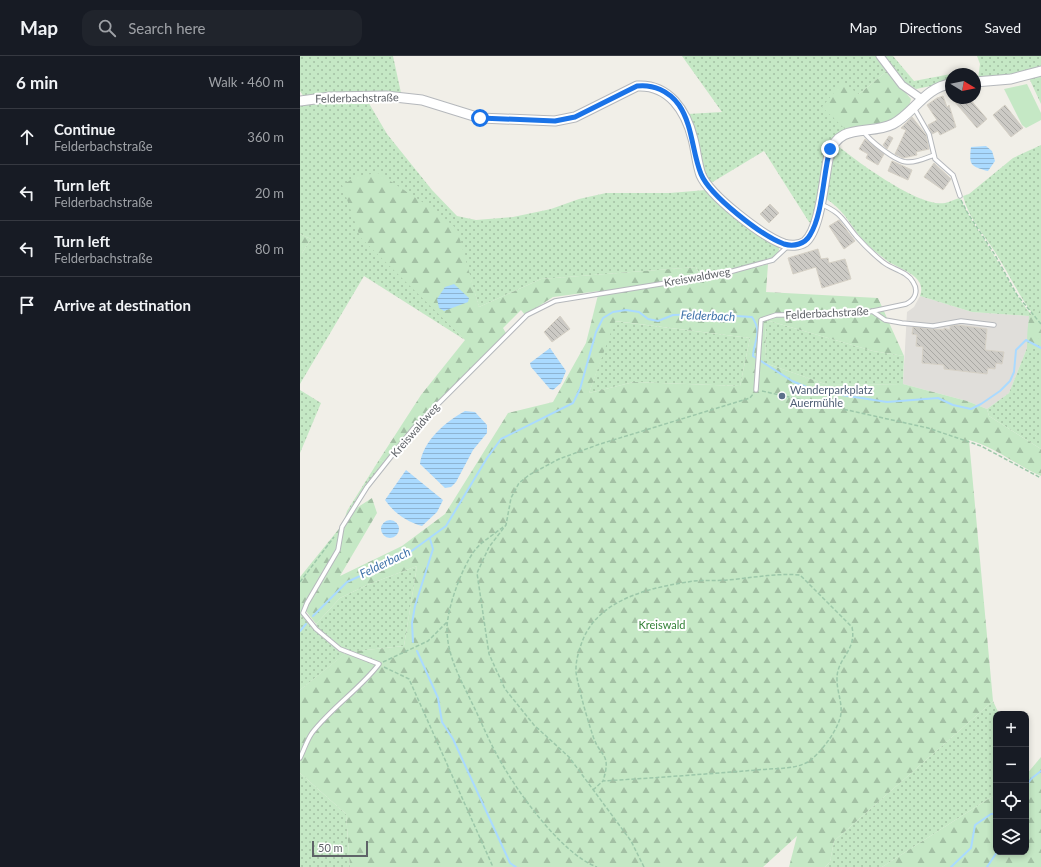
<!DOCTYPE html>
<meta charset="utf-8">
<style>
:root{--surface:#171b24;--page:#20242c;--text:#f1f3f6;--muted:#9ea1a6;--line:#363941}
body{margin:0;font-family:Lato,sans-serif;background:var(--page);color:var(--text)}
.controls{position:absolute;right:12px;bottom:12px;display:grid;overflow:hidden;border-radius:8px;box-shadow:0 2px 6px #0003}
.controls button{width:36px;height:36px;display:grid;place-items:center;padding:0;border:0;border-bottom:1px solid var(--line);background:var(--surface);color:var(--text);font:20px sans-serif}
.compass{position:absolute;left:645px;top:12px;width:36px;height:36px;border-radius:50%;background:var(--surface);box-shadow:0 2px 6px #0003;rotate:100deg}
.scale{position:absolute;left:12px;bottom:10px;width:56px;box-sizing:border-box;padding-left:4px;border:2px solid #5f6368;border-top:0;font-size:11px;line-height:14px;white-space:nowrap;color:#5f6368;-webkit-text-stroke:3px #fff;paint-order:stroke}
.stop{position:absolute;width:12px;height:12px;margin:-9px;border:3px solid #1a73e8;border-radius:50%;background:#fff}
.stop.end{background:#1a73e8;border-color:#fff;box-shadow:0 1px 4px #0008}
.list{margin:0;padding:0;list-style:none}
h2{display:flex;justify-content:space-between;align-items:center;height:52px;margin:0;padding:0 16px;font-size:17px}
h2 small{font-size:13px;font-weight:400;color:var(--muted)}
.list li{display:grid;grid-template-columns:26px 1fr auto;gap:12px;align-items:center;box-sizing:border-box;height:56px;padding:0 16px;border-top:1px solid var(--line)}
.list b{display:block;font-size:15px;white-space:nowrap}
.list p{margin:0;font-size:13px;white-space:nowrap;color:var(--muted)}
.list em{font-size:13px;font-style:normal;color:var(--muted)}
.icon{flex:none;width:22px;height:22px;fill:none;stroke:currentColor;stroke-width:2;stroke-linecap:round;stroke-linejoin:round}
.map{position:relative;flex:none;width:741px;height:811px;overflow:hidden}
header{display:flex;align-items:center;gap:24px;box-sizing:border-box;height:56px;padding:0 20px;background:var(--surface);border-bottom:1px solid var(--line)}
header strong{font-size:19px}
nav{display:flex;gap:22px;margin-inline-start:auto;font-size:14px}
.search{width:280px;height:36px;background:var(--page);display:flex;align-items:center;gap:10px;box-sizing:border-box;padding:0 14px;border-radius:12px;color:var(--muted);font-size:15px}
main{display:flex}
aside{flex:1;background:var(--surface)}
.map>svg:first-child{display:block}
.industrial{fill:#e0deda}
.grass{fill:url(#grass-dots)}
.forest{fill:url(#forest-firs);fill-rule:evenodd}
.park{fill:#c5e8c5}
.water{fill:url(#water-rules)}
.lines{fill:none;stroke-linecap:round;stroke-linejoin:round}
.stream{stroke:#aadaff;stroke-width:2}
.building{fill:url(#building-back-hatch);stroke:#d6d1c6}
.service-casing{stroke:#b5b8bc;stroke-width:5.5}
.minor-casing{stroke:#b5b8bc;stroke-width:9}
.tertiary-casing{stroke:#b5b8bc;stroke-width:11}
.path{stroke:#9cc7a9;stroke-width:1.5;stroke-dasharray:4 2;stroke-linecap:butt}
.service{stroke:#fff;stroke-width:3.5}
.minor{stroke:#fff;stroke-width:7}
.tertiary{stroke:#fff;stroke-width:9}
.route{stroke:#1a73e8;stroke-width:5}
.service-dot{fill:#5c6f8a;stroke:#fff;stroke-width:1.5}
.labels{text-anchor:middle;stroke-width:4;stroke-linejoin:round;paint-order:stroke}
.street-label{font-size:11px;fill:#5f6368;stroke:#fff}
.service-label{font-size:11px;fill:#4e5e75;stroke:#fff;text-anchor:start}
.park-label{font-size:11px;fill:#348238;stroke:#fff}
.water-label{font-size:12px;font-style:italic;fill:#4174aa;stroke:#fff}
</style>
<header>
<strong>Map</strong>
<div class="search"><svg class="icon" aria-label="search" viewBox="0 0 24 24"><circle cx="10" cy="10" r="6"/><path d="M15 15l6 6"/></svg>Search here</div>
<nav><a>Map</a><a>Directions</a><a>Saved</a></nav>
</header>
<main>
<aside>
<h2>6 min<small>Walk · 460 m</small></h2>
<ul class="list">
<li><svg class="icon" aria-label="ahead" viewBox="0 0 24 24"><path d="M12 20V5M6 11l6-6 6 6"/></svg><div><b>Continue</b><p>Felderbachstraße</p></div><em>360 m</em></li>
<li><svg class="icon" aria-label="left" viewBox="0 0 24 24"><path d="M17 20v-9H6M10 6l-5 5 5 5"/></svg><div><b>Turn left</b><p>Felderbachstraße</p></div><em>20 m</em></li>
<li><svg class="icon" aria-label="left" viewBox="0 0 24 24"><path d="M17 20v-9H6M10 6l-5 5 5 5"/></svg><div><b>Turn left</b><p>Felderbachstraße</p></div><em>80 m</em></li>
<li><svg class="icon" aria-label="arrive" viewBox="0 0 24 24"><path d="M6 21V4h12l-3 4 3 4H6"/></svg><div><b>Arrive at destination</b></div></li>
</ul>
</aside>
<div class="map">
<svg width="741" height="811" viewBox="0 0 741 811">
<defs>
<pattern id="grass-dots" width="8" height="8" patternUnits="userSpaceOnUse"><rect width="8" height="8" fill="#c5e8c5"/><path d="M2 2h.1M6 6h.1" fill="none" stroke="#a3c0a4" stroke-width="1.8" stroke-linecap="round"/></pattern>
<pattern id="forest-firs" width="22" height="20" patternUnits="userSpaceOnUse"><rect width="22" height="20" fill="#c5e8c5"/><path d="M5 1l3.5 6h-7zM16 11l3.5 6h-7z" fill="#a3c0a4"/></pattern>
<pattern id="water-rules" width="6" height="5" patternUnits="userSpaceOnUse"><rect width="6" height="5" fill="#aadaff"/><path d="M0 2.5h6" fill="none" stroke="#8eb4d2"/></pattern>
<pattern id="building-back-hatch" width="6" height="6" patternUnits="userSpaceOnUse"><rect width="6" height="6" fill="#cccac5"/><path d="M-1 5l2 2M0 0l6 6M5-1l2 2" fill="none" stroke="#a9a8a4"/></pattern>
</defs>
<rect width="100%" height="100%" fill="#f1efe8"/>
<path class="industrial" d="M 620,240 L 672,256 L 730,260 L 727,292 L 709,337 L 687,353 L 667,345 L 603,328 L 607,256 L 614,251 Z"/>
<path class="grass" d="M 0,0 L 93,0 L 101,37 L 4,41 L 0,35 Z
M 382,0 L 577,0 L 587,15 L 559,38 L 546,74 L 534,81 L 513,168 L 509,166 L 464,95 L 411,127 L 403,114 L 394,71 L 388,58 L 422,56 Z
M 585,0 L 593,0 L 614,25 L 651,18 L 651,26 L 616,33 L 600,24 Z
M 677,0 L 741,0 L 741,11 L 711,20 L 678,23 L 680,8 Z
M 741,19 L 741,48 L 729,22 Z
M 30,44 L 67,44 L 87,78 L 132,134 L 157,160 L 176,164 L 213,161 L 251,153 L 279,143 L 306,137 L 370,137 L 406,134 L 479,190 L 479,194 L 473,204 L 422,216 L 400,219 L 396,211 L 241,223 L 179,251 L 156,173 L 119,237 L 165,284 L 64,220 L 0,328 L 0,197 L 2,197 L 11,183 L 0,178 L 0,50 Z
M 537,89 C 556,105 620,152 645,147 C 650,146 655,143 660,142 C 669,162 682,179 693,198 C 706,218 715,240 731,258 L 732,257 C 718,238 708,216 695,196 C 684,179 668,161 663,140 L 669,138 L 713,102 L 741,89 L 741,393 L 689,360 L 687,353 L 709,337 L 727,292 L 729,260 L 672,256 L 620,240 C 628,219 598,213 586,204 C 576,196 565,188 558,178 C 546,162 543,154 525,142 L 535,93 Z
M 466,264 L 573,295 L 604,300 L 603,328 L 528,329 L 465,307 Z
M 314,265 L 450,282 L 440,330 L 334,326 L 289,337 Z
M 0,334 L 21,347 L 0,397 Z
M 79,404 L 85,406 L 44,465 L 47,455 Z
M 117,510 L 104,590 L 47,596 L 18,572 L 16,568 L 40,542 L 67,529 Z
M 3,559 L 11,571 L 45,598 L 0,634 L 0,563 Z
M 693,645 L 699,658 L 696,658 L 696,738 L 582,811 L 525,811 L 530,806 L 534,785 Z
M 0,717 L 46,758 L 50,811 L 0,811 Z"/>
<path class="forest" d="M 587,15 L 611,43 C 606,70 568,70 546,74 L 522,51 L 542,27 L 559,38 Z
M 78,117 L 133,153 L 157,173 L 179,251 L 241,223 L 396,211 L 401,223 L 422,220 L 468,208 L 466,236 L 578,242 L 604,300 L 573,295 L 466,264 L 465,307 L 528,329 L 603,328 L 667,345 L 687,353 L 689,360 L 741,393 L 741,420 C 716,409 695,391 669,384 L 693,645 L 534,785 L 530,806 L 525,811 L 489,811 L 497,780 L 463,811 L 50,811 L 46,758 L 0,717 L 0,634 L 47,596 L 104,590 L 117,510 L 67,529 L 40,542 L 16,568 L 6,555 L 0,563 L 0,521 L 55,453 L 72,442 L 77,457 L 40,520 L 102,490 L 145,458 L 208,357 L 253,346 L 286,287 L 299,235 L 253,241 L 225,259 L 221,254 L 203,272 L 207,279 L 137,346 L 112,373 L 85,406 L 79,404 L 121,339 L 165,284 L 60,181 L 42,129 L 58,120 ZM 315,265 L 450,282 L 440,330 L 334,326 L 289,337 Z
M 0,178 L 11,183 L 2,197 L 0,197 Z
M 740,251 L 741,279 L 733,293 L 727,292 C 728,278 725,257 740,251 Z
M 741,701 L 741,811 L 582,811 L 696,738 L 696,796 L 726,796 L 726,719 Z"/>
<path class="park" d="M 727,28 L 741,57 L 741,64 L 726,72 L 722,69 L 704,33 Z"/>
<path class="water" d="M 686,90 L 692,95 L 695,105 L 688,115 C 670,110 669,109 671,91 Z
M 154,228 L 169,242 L 168,246 L 144,255 L 139,252 L 137,243 L 145,231 Z
M 250,292 L 266,315 L 261,327 L 253,334 L 250,333 L 231,311 L 230,307 Z
M 165,355 L 175,356 L 187,369 L 187,377 L 173,394 L 156,426 L 151,431 L 145,432 L 120,408 C 123,385 145,366 165,355 Z
M 106,414 L 143,444 L 137,456 L 122,470 C 107,466 94,457 85,444 Z
M81 473a9 9 0 1 1 18 0a9 9 0 1 1-18 0Z"/>
<g class="lines">
<path class="stream" d="M 13,560 L 47,526 L 106,499 L 146,470 L 187,402 L 201,383 L 273,347 L 280,333 L 296,276 L 303,262 L 313,256 L 326,254 L 339,256 L 348,263 L 358,265 L 373,259 L 404,258 L 452,261 C 463,277 454,284 453,300 L 492,325 L 516,335 L 587,346 L 638,342 L 653,349 L 671,353 L 681,348 L 700,335 L 710,325 L 714,316 L 716,294 L 726,284 L 741,292
M 0,575 L 6,568
M 113,586 L 112,567 L 115,550 L 133,493 L 130,483
M 117,595 L 138,642 L 142,666 L 153,683 L 210,807 L 216,811
M 726,730 L 732,722 L 741,715
M 651,811 L 671,792 L 675,769 L 691,758 L 696,758
M 687,811 L 697,796"/>
</g>
<path class="building" d="M 643,40 L 647,51 L 649,49 L 656,71 L 640,79 L 638,75 L 632,78 L 628,69 L 637,64 L 627,49 L 637,42 Z
M 658,42 L 669,42 L 687,63 L 677,72 L 654,45 Z
M 705,49 L 723,72 L 711,81 L 693,59 Z
M 612,61 L 626,79 L 629,93 L 616,96 L 617,99 L 603,102 L 595,98 L 606,74 L 601,72 Z
M 589,80 L 593,82 L 587,93 L 583,89 Z
M 565,83 L 584,98 L 578,109 L 566,102 L 568,98 L 559,93 Z
M 592,105 L 612,114 L 608,124 L 588,115 Z
M 634,107 L 651,123 L 643,134 L 624,121 Z
M 470,148 L 479,157 L 469,167 L 460,158 Z
M 539,164 L 555,185 L 544,193 L 529,170 Z
M 518,193 L 521,203 L 528,202 L 529,207 L 545,203 L 551,223 L 522,232 L 516,211 L 493,218 L 488,202 Z
M 260,260 L 270,273 L 252,286 L 244,276 Z
M 657,269 L 687,273 L 685,294 L 704,296 L 702,308 L 696,307 L 695,313 L 688,312 L 687,318 L 644,313 L 644,309 L 622,307 L 623,291 L 616,290 L 617,279 L 612,278 L 613,271 L 644,274 L 644,272 L 650,274 L 650,270 Z"/>
<g class="lines">
<defs>
<path id="service" d="M 614,52 L 629,78 L 635,103 L 653,119 L 660,140
M 563,75 C 569,84 596,106 607,106 C 616,107 626,102 634,99
M 572,255 L 585,264 L 602,267 L 633,270 L 661,265 L 694,269
M 456,334 L 461,264 L 476,259 L 559,258 L 606,248 C 615,244 619,235 613,226 C 607,215 591,213 583,206 C 573,198 564,189 556,180 C 543,164 541,156 520,148
M 0,702 C 4,694 7,684 12,677 C 32,651 60,633 79,608 L 40,593 L 16,573 L 3,557 L 7,547 L 38,494 L 42,471 L 67,431 L 113,373 L 227,259 L 255,245 L 422,218 L 473,204 L 488,190"/>
<path id="minor" d="M 580,0 L 602,29 L 622,43"/>
<path id="tertiary" d="M 675,26 L 711,23 L 741,15
M 0,45 L 30,41 L 86,40 L 122,44 L 180,62 L 255,65 L 275,61 L 337,30 C 369,28 386,55 393,83 C 396,94 397,108 401,119 C 410,140 462,180 484,188 C 490,190 499,190 505,186 C 521,173 524,119 529,99 C 539,65 569,80 593,68 C 614,57 625,31 651,28"/>
</defs>
<use href="#service" class="service-casing"/>
<use href="#minor" class="minor-casing"/>
<use href="#tertiary" class="tertiary-casing"/>
<path class="path" d="M 661,144 L 667,156 L 695,199 L 717,239 L 741,268
M 462,335 L 628,372 L 681,390 L 741,422
M 203,471 C 195,478 182,485 175,494 C 162,511 147,552 147,573 C 147,600 161,624 172,647 C 181,665 188,683 197,699 C 215,733 261,798 297,811
M 0,526 L 34,481
M 83,606 L 128,585 L 148,565
M 84,611 L 109,623 L 193,811
M 293,734 L 303,725 C 354,722 406,718 457,714 C 473,712 493,714 508,706 C 520,698 540,672 541,657 C 542,646 537,635 537,624 C 536,602 557,596 552,571 L 500,519 C 475,517 452,522 427,524 C 416,525 405,524 394,525 C 353,531 298,542 282,586 C 278,597 274,610 277,622 C 281,641 287,662 293,680 C 300,702 312,696 303,725
M 344,811 L 331,785 L 269,701 L 234,669 L 205,633 L 189,598 L 177,517 L 189,491 L 206,469 L 211,442 L 219,427 L 229,419 L 259,403 L 300,388 L 450,342 L 453,338"/>
<use href="#service" class="service"/>
<use href="#minor" class="minor"/>
<use href="#tertiary" class="tertiary"/>
</g>
<g class="lines">
<path class="route" d="M 180,62 L 255,65 L 275,61 L 337,30 C 353,28 369,35 379,49 C 393,70 392,96 401,118 C 410,140 462,180 484,188 C 494,191 505,188 510,179 C 523,158 523,118 530,93"/>
</g>
<circle class="service-dot" cx="482" cy="340" r="4"/>
<g class="labels">
<g class="street-label">
<text transform="translate(57 42) rotate(-1)" y="4">Felderbachstraße</text>
<text transform="translate(397 221) rotate(-10)" y="4">Kreiswaldweg</text>
<text transform="translate(527 257) rotate(-3)" y="4">Felderbachstraße</text>
<text transform="translate(115 374) rotate(-49)" y="4">Kreiswaldweg</text>
</g>
<g class="service-label">
<text x="490" y="338">Wanderparkplatz<tspan x="490" dy="13">Auermühle</tspan></text>
</g>
<g class="park-label">
<text x="362" y="573">Kreiswald</text>
</g>
<g class="water-label">
<text transform="translate(408 260) rotate(2)" y="4">Felderbach</text>
<text transform="translate(85 507) rotate(-26)" y="4">Felderbach</text>
</g>
</g>
</svg>
<div class="controls">
<button>+</button>
<button>−</button>
<button><svg class="icon" aria-label="locate" viewBox="0 0 24 24"><circle cx="12" cy="12" r="6"/><path d="M12 2v4M12 18v4M2 12h4M18 12h4"/></svg></button>
<button><svg class="icon" aria-label="layers" viewBox="0 0 24 24"><path d="M12 4l9 5-9 5-9-5zM3 14l9 5 9-5"/></svg></button>
</div>
<svg class="compass" viewBox="-18 -18 36 36"><path d="M0-13l5 13h-10z" fill="#e53935"/><path d="M0 13l5-13h-10z" fill="#9ea1a6"/></svg>
<div class="scale">50 m</div>
<div class="stop" style="left:180px;top:62px"></div>
<div class="stop end" style="left:530px;top:93px"></div>
</div>
</main>
